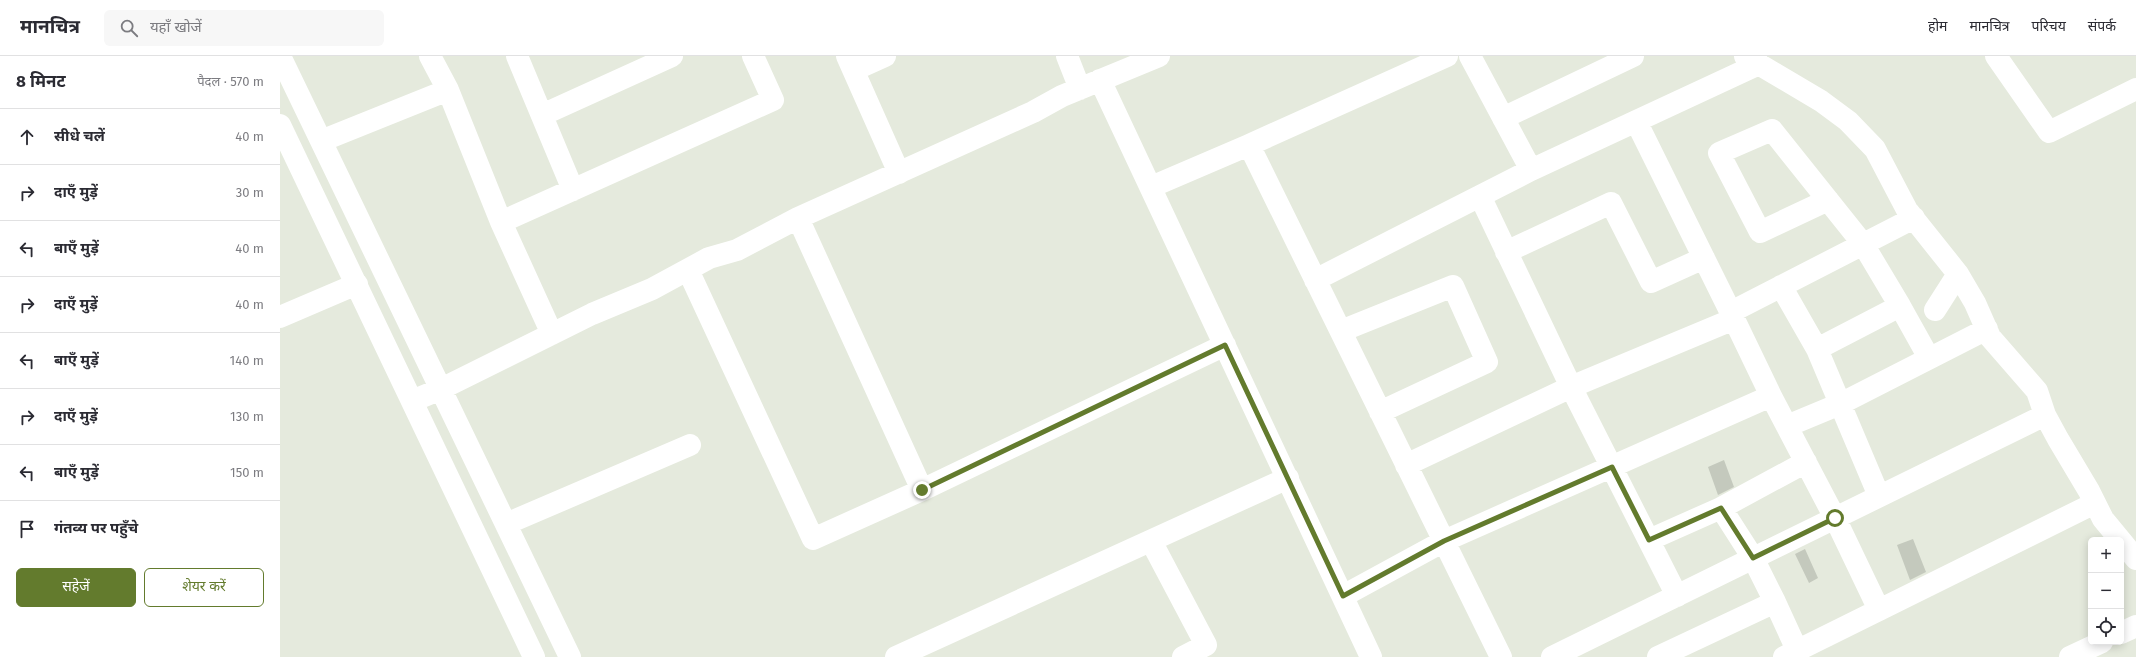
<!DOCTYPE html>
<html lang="hi">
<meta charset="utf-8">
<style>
:root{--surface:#fff;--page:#f7f7f7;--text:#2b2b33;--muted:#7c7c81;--line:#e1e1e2;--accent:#637b2d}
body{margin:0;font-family:"Fira Sans","Noto Sans Devanagari",sans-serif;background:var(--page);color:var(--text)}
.controls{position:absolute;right:12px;bottom:12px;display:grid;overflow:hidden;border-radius:6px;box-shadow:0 2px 10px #0003}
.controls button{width:36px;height:36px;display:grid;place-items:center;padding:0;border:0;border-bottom:1px solid var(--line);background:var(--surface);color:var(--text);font:20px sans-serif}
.stop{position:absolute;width:12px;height:12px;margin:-9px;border:3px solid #637b2d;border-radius:50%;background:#fff}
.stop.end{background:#637b2d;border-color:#fff;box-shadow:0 1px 4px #0008}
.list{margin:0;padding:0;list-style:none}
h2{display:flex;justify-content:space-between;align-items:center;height:52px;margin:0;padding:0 16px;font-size:17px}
h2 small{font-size:13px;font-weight:400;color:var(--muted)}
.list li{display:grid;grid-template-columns:26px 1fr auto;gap:12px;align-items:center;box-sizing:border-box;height:56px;padding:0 16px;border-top:1px solid var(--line)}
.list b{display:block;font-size:15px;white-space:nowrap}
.list em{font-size:13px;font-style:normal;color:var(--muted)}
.actions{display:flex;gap:8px;padding:12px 16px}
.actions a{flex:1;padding:9px 0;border:1px solid var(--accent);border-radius:6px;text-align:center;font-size:14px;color:var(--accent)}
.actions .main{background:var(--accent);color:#fff}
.icon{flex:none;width:22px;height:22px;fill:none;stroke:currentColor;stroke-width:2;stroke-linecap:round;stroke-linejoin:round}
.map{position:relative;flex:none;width:1856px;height:601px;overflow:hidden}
header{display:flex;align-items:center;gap:24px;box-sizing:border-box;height:56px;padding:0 20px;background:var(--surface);border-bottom:1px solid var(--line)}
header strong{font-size:19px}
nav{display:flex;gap:22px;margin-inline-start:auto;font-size:14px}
.search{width:280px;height:36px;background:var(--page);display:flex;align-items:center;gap:10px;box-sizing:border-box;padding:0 14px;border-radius:6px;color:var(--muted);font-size:15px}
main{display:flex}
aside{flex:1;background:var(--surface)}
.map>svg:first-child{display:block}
.building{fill:#c4c9bd}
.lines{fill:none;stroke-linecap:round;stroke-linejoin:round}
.minor{stroke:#fff;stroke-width:22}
.route{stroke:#637b2d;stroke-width:5}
</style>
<header>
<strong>मानचित्र</strong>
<div class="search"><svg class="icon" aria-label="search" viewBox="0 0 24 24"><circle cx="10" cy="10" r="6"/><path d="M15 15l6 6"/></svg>यहाँ खोजें</div>
<nav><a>होम</a><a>मानचित्र</a><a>परिचय</a><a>संपर्क</a></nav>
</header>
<main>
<aside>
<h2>8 मिनट<small>पैदल · 570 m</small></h2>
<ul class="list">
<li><svg class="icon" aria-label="ahead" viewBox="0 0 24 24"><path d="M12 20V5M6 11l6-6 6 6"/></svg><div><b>सीधे चलें</b></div><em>40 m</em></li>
<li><svg class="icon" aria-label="right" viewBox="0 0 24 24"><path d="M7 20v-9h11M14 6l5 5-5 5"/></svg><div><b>दाएँ मुड़ें</b></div><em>30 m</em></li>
<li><svg class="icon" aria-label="left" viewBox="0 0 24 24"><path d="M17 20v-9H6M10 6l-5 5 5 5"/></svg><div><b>बाएँ मुड़ें</b></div><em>40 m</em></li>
<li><svg class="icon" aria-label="right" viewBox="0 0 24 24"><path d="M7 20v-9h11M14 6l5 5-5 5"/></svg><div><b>दाएँ मुड़ें</b></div><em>40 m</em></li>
<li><svg class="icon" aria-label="left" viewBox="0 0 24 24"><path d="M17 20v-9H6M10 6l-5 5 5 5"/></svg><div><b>बाएँ मुड़ें</b></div><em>140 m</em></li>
<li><svg class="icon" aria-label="right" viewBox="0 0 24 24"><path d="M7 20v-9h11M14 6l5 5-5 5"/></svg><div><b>दाएँ मुड़ें</b></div><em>130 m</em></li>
<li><svg class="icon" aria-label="left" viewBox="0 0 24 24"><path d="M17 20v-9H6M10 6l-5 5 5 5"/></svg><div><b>बाएँ मुड़ें</b></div><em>150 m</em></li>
<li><svg class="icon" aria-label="arrive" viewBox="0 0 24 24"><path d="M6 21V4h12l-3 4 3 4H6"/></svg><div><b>गंतव्य पर पहुँचे</b></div></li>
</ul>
<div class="actions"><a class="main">सहेजें</a><a>शेयर करें</a></div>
</aside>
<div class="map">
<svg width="1856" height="601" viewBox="0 0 1856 601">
<rect width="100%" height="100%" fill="#e5eadd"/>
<path class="building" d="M 1444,404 L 1454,431 L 1438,439 L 1428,411 Z
M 1633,483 L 1646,516 L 1630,524 L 1617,489 Z
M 1525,493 L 1538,522 L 1529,527 L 1515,498 Z"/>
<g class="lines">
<path class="minor" d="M 0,0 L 290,601
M 237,0 L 293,134
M 567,0 L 619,117
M 787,0 L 800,33
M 1190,0 L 1251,114 L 1479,8
M 1465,0 L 1541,45 L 1568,65 L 1595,93 L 1627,154 L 1678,218 L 1695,247 L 1710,281 L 1757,335 L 1765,359 L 1778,383 L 1809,435 L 1823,463 L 1856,503
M 1716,0 L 1769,76 L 1856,33
M 574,14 L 605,0
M 820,24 L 1091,601
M 168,34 L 221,166 L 493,44 L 473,0
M 262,59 L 392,0
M 1223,62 L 1353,0
M 1356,65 L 1454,263 L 1291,331 L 1397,540
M 0,69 L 254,601
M 41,85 L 168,34 L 150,0
M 969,89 L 1167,0
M 871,131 L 969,89 L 1221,601
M 518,162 L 642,434 L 945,289
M 221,166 L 272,278
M 1226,196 L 1331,147 L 1371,226 L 1424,202
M 408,214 L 533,483 L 642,434
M 1035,224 L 1251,114
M 1501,230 L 1537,293 L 1620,250 L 1583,188 L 1492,74 L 1439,97 L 1480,176 L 1548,144
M 1620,250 L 1649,302
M 1655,254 L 1678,218
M 1451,256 L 1634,162
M 0,261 L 77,228
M 1061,275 L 1173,230 L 1207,306 L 1100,356
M 1537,293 L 1599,440
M 1491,340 L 1555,462 L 1599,554
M 132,345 L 161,333 L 312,258 L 372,233 L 429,202 L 457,194 L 518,162 L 753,56 L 782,40 L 879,0
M 1507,370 L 1560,348 L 1707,273
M 1126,409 L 1291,331 L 1200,140
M 226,468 L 410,389
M 1369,484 L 1441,452
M 871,485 L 926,589 L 903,601
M 1063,540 L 1164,485 L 1491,340 L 1454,263
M 1495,546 L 1473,502 L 1441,452 L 1526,406
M 1841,577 L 1856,570
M 616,601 L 1008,422
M 1272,601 L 1765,359
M 1378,601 L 1495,546 L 1517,594
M 1504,601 L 1815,447
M 1790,601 L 1822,586"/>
</g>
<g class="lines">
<path class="route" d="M 642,434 L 945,289 L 1063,540 L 1164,485 L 1332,411 L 1369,484 L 1441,452 L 1473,502 L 1555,462"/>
</g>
</svg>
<div class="controls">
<button>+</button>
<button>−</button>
<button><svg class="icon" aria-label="locate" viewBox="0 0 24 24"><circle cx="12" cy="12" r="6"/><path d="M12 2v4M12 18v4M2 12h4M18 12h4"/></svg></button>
</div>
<div class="stop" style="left:1555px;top:462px"></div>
<div class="stop end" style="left:642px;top:434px"></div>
</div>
</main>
